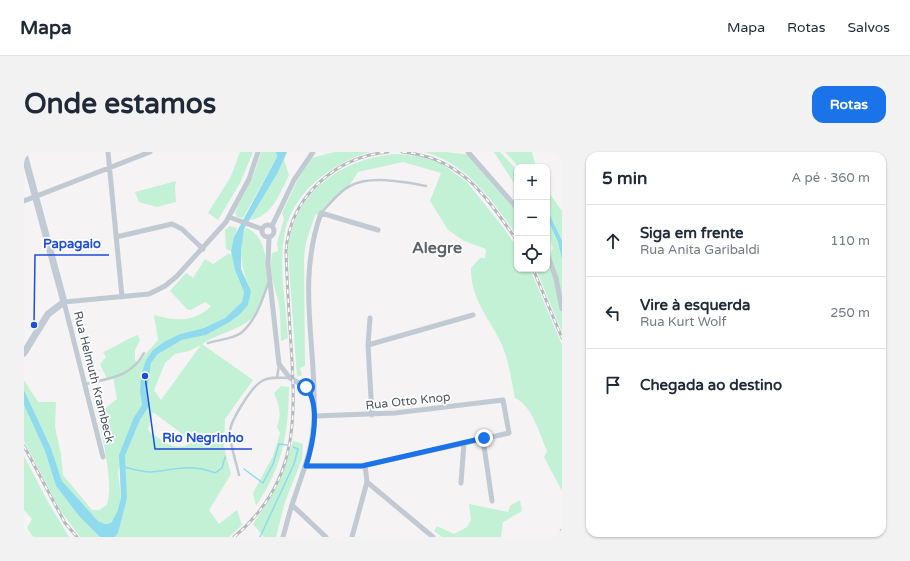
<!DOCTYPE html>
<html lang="pt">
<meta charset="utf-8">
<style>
:root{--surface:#fff;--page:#f2f2f3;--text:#1f2937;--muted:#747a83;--line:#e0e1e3;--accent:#1a73e8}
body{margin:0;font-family:"Varela Round",sans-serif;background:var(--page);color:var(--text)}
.controls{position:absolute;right:12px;top:12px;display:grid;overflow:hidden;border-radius:8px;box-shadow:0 1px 3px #0004}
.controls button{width:36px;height:36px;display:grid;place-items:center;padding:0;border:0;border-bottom:1px solid var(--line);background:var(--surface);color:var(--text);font:20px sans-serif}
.stop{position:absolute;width:12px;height:12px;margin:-9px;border:3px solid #1a73e8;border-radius:50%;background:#fff}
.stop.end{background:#1a73e8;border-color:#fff;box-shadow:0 1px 4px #0008}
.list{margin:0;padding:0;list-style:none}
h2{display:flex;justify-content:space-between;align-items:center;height:52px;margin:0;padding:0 16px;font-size:17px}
h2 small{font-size:13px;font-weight:400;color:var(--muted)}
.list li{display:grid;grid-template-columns:26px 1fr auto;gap:12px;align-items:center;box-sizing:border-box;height:72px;padding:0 16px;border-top:1px solid var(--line)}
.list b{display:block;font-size:15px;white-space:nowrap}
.list p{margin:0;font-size:13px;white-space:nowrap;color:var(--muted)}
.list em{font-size:13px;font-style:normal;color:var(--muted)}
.icon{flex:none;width:22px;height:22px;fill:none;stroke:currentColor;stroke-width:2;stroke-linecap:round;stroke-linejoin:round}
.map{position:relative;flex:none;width:538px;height:385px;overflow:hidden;border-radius:12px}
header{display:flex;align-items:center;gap:24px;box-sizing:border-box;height:56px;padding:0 20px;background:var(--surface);border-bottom:1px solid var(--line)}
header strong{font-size:19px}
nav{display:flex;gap:22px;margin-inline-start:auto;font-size:14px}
.intro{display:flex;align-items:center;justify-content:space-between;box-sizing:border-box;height:96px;padding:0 24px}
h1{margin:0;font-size:28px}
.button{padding:10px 18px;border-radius:12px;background:var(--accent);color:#fff;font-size:14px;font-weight:700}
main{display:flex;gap:24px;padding:0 24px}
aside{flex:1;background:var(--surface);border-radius:12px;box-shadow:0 1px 3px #0004}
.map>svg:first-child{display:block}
.green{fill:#c3f1d5;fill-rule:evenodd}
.water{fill:#90daee}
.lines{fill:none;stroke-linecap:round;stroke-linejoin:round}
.stream{stroke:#90daee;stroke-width:1.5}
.lane{stroke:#c1cad2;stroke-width:2.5}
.street{stroke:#c1cad2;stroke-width:5}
.secondary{stroke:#c1cbd6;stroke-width:7}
.rail-casing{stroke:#b5b8bd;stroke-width:3}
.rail{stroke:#fff;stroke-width:1.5;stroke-dasharray:4.5;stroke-linecap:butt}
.route{stroke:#1a73e8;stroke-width:5}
.labels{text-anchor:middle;stroke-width:3.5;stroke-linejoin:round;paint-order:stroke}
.street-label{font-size:12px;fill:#4a5661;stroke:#fff}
.district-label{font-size:16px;font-weight:bold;fill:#5f6368;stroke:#fff}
.leader{fill:none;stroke:#1d4ed8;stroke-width:1.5}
.callout-dot{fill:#1d4ed8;stroke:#fff;stroke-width:1.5}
.callout-label{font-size:13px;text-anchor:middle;font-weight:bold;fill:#1d4ed8;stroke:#fff;stroke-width:3.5;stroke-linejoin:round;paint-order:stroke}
</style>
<header>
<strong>Mapa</strong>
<nav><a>Mapa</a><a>Rotas</a><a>Salvos</a></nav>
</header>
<div class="intro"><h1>Onde estamos</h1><a class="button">Rotas</a></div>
<main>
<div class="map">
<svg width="538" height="385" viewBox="0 0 538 385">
<rect width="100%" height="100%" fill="#f5f3f3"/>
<path class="green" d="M 216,0 L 229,0 L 216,31 L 194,68 L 184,61 L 207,24 Z
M 237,0 L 252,0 L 253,5 L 219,66 L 213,65 L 211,60 L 230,22 Z
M 310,0 L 346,0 C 307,11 266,42 260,85 C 255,118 262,153 264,186 L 257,189 C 256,176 257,160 254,148 C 249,129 245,121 248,101 L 254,99 L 253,91 L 260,67 L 258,61 L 273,29 L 288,6 Z
M 400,0 L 422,0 L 447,3 L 493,56 L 493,84 C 470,50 443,11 400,0 Z
M 470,0 L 476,0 L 493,18 L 493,36 Z
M 481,0 L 508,0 L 512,15 L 495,15 Z
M 371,2 L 394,4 L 415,10 L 443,30 L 479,75 L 493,95 L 493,117 L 506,117 L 538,193 L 538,339 L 520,305 L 523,299 C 516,283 508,253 491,246 C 488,232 486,217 482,204 C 473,173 446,152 447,116 L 456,106 L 461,106 L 462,97 L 440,89 L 424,78 L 406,49 L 417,21 L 379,10 L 334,20 L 325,34 L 297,61 L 291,63 L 282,90 L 280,106 L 281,214 L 276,216 L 278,223 L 273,225 L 264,99 C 269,41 316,7 371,2 Z
M 260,7 L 265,23 C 256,41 248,65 226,68 Z
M 152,29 L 151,35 L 152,50 L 133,55 L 115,50 L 111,40 Z
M 523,38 L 538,59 L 538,92 L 523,57 Z
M 523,66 L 534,90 L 538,108 L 538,180 L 512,117 L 523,117 L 523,102 L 525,104 L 529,96 L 523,80 Z
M 206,74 L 213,76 L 207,99 L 202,97 L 201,78 Z
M 221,76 C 242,81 244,114 243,131 C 243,136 231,164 227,167 C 213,179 193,182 178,192 L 229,228 L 201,267 L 200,295 L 207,322 L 185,358 L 195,372 L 213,358 L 218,373 L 205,385 L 91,385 L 94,381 L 101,304 L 116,268 L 125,254 L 123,240 L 127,211 L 134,202 L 158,188 L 182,183 L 204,171 L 227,139 C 218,117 213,100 221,76 ZM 177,193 L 137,248 L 130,238 L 141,211 L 151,202 L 165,199 ZM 129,260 L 169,290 C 150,301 143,291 126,280 L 124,277 Z
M 204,102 L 208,102 L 211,118 L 220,140 L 218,150 L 201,166 L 180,176 L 156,182 L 129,198 L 116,240 L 118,253 L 110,265 L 105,281 L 94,320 L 97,346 L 93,360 L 87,371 L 81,372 L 74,369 L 38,329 L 27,296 L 0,238 L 0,228 L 14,250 L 32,250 L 31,275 L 37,302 L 39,323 L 68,358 L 75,358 L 83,353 C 90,329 78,287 74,262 L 93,247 L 89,225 L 83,227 L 76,212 L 82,205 L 79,200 C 92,195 101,187 114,183 L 116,188 L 111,198 L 111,208 L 114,211 L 134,188 L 130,163 C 150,169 171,171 187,154 L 181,150 L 167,158 L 163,157 L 146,139 L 162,121 L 169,126 L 181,107 L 189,112 Z
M 257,234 L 265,235 C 264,284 259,313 232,354 L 229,341 L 249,304 L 256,281 L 253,275 C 258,262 255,253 250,241 Z
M 0,253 L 21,299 L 32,334 L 55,364 L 76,385 L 56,385 L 36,358 L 0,289 Z
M 269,289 L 279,292 L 278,307 L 261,350 L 252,385 L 240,385 L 229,372 C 248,345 260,320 269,289 Z
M 0,304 L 23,348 L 45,385 L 9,385 L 3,376 L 8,367 L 0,358 Z
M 496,348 L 498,359 L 479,370 L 477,385 L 418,385 L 410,379 L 413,374 L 430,382 L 443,375 L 447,368 L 445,352 L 484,360 L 486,354 Z"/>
<path class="water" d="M 252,0 L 263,0 L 254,20 L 220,77 L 217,98 L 217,117 L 227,139 L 224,153 L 215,163 L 204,171 L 182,183 L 158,188 L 134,202 L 127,211 L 123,240 L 125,254 L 116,268 L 101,304 L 103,346 L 94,381 L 91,385 L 76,385 L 55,364 L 32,334 L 21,299 L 0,253 L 0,238 L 27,296 L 38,329 L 74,369 L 81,372 L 87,371 L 93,360 L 97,346 L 95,303 L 110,265 L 118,253 L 116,240 L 117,223 L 122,208 L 129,198 L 140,190 L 156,182 L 180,176 L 201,166 L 218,150 L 220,140 L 211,118 L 207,99 L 210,85 L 253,5 Z
M 523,57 L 538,89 L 538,108 L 534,90 L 523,66 Z"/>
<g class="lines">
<path class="stream" d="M 100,315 C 108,317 118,320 126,320 C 150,318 167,311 191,321 L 198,316 L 201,305
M 220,317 L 239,331 L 249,312 L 255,292 L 263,293
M 236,385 L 270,312 L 274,297 L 269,295"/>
<path class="lane" d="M 297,61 C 306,52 315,39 326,34 C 346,23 381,30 402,34
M 184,191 C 193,188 209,187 217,181 C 232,169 239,146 245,129
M 253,226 L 255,213
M 62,232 C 86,226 107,225 120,201
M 215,323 C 212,309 206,294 206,280 C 206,269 228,234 238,229 C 246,224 257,226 266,226
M 537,378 L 538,384"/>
<path class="street" d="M 84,0 L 98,145
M 444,0 L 493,56
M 0,49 L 126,0
M 205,65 L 238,77
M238 79a6 6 0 1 1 12 0a6 6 0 1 1-12 0Z
M 248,74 L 270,28 L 289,0
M 92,85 L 148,72 L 158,77 L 179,97
M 245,85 L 244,112 L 255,212 L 266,226 L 282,235 L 288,245
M 523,102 L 532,126 L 538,157
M 344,193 L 346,166
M 348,263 L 344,193 L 449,163
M 459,287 L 468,349
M 79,305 L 40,150 L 125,142 L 141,134 L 153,124 L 202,70 L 225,27 L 234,0
M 282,314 L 338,314 L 485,281 L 479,248 L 371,261 L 290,264
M 343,330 L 409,385
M 437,331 L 440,291
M 268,353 L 302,385
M 259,385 C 263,371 266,357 271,344 C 281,314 289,296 290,264 C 293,194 272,131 297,61 L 354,78
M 328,385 L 343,330 L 341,313"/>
<path class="secondary" d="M 0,2 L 40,150 L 24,162 L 0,201"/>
<defs>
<path id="rail" d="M 378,0 C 437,5 462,44 493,89
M 509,117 L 538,186
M 0,294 L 41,371 L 53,385
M 210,385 C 274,331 272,269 267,193 C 265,162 263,130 262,99 C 266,45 311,5 364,0"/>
</defs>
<use href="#rail" class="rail-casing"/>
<use href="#rail" class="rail"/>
</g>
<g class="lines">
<path class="route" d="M 282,235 C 297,254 289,292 282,314 L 338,314 L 460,286"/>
</g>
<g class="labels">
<g class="street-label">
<text transform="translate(70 225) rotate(76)" y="4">Rua Helmuth Krambeck</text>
<text transform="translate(384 249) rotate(-6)" y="4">Rua Otto Knop</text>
</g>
<g class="district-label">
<text x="413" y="101">Alegre</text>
</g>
</g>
<path class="leader" d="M10 173L11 103H85M121 224L131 297H228"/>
<g class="callout-dot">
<circle cx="10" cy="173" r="4"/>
<circle cx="121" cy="224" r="4"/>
</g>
<g class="callout-label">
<text x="48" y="96">Papagaio</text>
<text x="179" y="290">Rio Negrinho</text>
</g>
</svg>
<div class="controls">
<button>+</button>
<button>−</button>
<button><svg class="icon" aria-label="locate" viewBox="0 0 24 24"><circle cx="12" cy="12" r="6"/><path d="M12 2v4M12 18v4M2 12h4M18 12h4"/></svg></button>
</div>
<div class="stop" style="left:282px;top:235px"></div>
<div class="stop end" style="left:460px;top:286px"></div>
</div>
<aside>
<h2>5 min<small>A pé · 360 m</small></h2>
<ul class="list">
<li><svg class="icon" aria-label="ahead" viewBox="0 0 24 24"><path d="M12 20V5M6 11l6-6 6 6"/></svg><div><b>Siga em frente</b><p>Rua Anita Garibaldi</p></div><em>110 m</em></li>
<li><svg class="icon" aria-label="left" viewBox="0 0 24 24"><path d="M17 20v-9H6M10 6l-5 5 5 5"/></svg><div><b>Vire à esquerda</b><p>Rua Kurt Wolf</p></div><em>250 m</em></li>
<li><svg class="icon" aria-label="arrive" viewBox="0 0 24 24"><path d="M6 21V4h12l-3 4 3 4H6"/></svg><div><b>Chegada ao destino</b></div></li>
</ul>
</aside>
</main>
